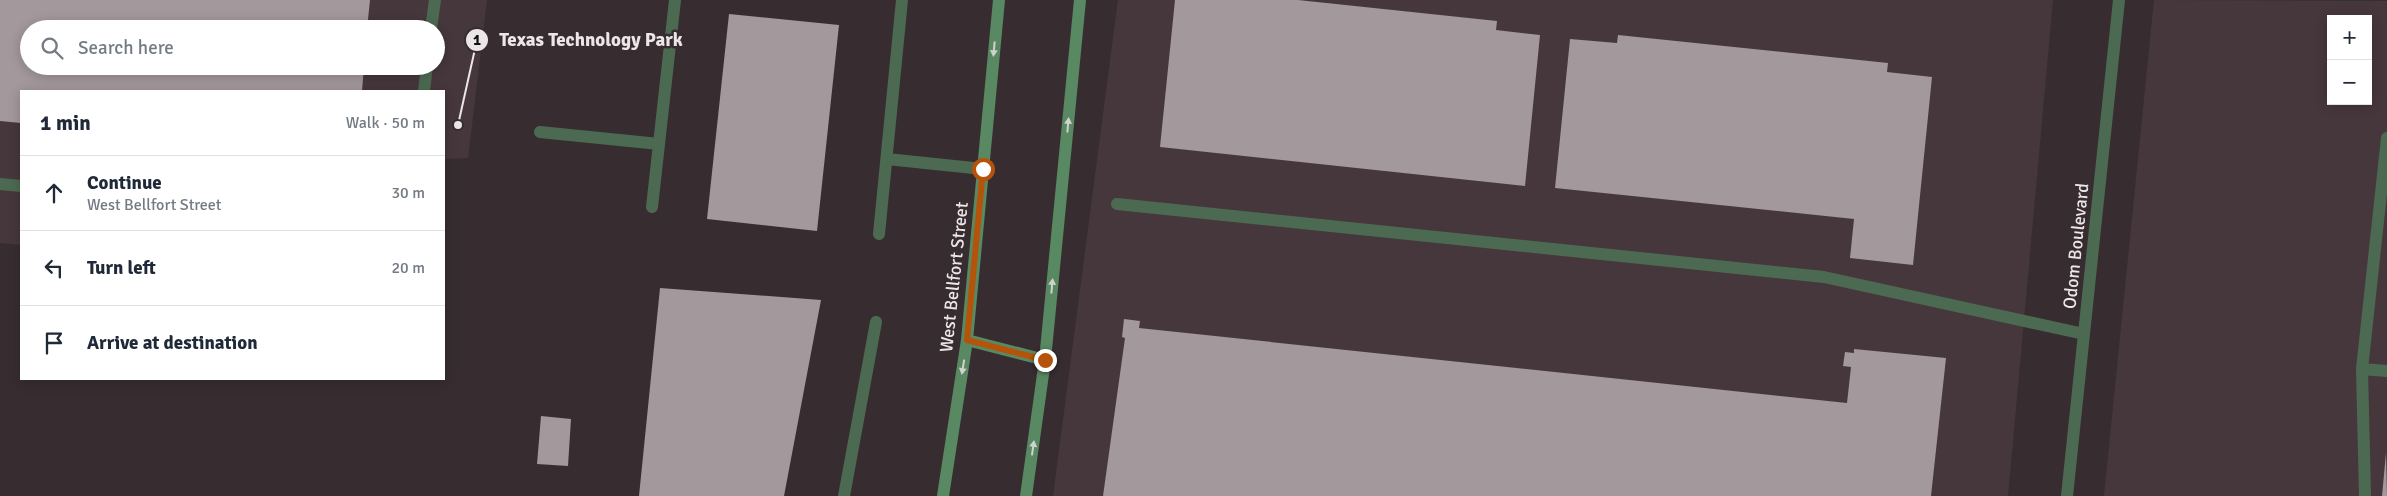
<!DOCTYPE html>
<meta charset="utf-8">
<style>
:root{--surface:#fff;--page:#f2f2f3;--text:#1f2937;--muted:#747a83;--line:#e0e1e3}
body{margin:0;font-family:Signika,sans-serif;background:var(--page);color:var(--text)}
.controls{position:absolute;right:15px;top:15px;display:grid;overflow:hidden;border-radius:0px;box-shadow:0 2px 12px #0003}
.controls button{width:45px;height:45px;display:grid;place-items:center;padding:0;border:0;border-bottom:1px solid var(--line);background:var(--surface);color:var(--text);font:25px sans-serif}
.stop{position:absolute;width:15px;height:15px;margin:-11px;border:4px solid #b45309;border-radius:50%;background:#fff}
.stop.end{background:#b45309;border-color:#fff;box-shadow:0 1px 5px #0008}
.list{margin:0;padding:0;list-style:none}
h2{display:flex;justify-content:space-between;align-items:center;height:65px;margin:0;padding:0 20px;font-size:21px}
h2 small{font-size:16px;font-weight:400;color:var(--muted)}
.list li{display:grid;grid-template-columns:32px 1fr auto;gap:15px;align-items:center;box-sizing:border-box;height:75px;padding:0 20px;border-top:1px solid var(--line)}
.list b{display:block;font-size:19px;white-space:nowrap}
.list p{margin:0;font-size:16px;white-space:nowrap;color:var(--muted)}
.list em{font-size:16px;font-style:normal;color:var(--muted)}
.icon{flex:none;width:28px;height:28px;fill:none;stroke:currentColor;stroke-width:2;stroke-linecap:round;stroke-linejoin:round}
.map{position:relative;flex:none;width:2387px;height:496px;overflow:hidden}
.search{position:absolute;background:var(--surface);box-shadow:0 2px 12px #0003;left:20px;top:20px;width:425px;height:55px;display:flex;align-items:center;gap:12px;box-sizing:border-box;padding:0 18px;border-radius:28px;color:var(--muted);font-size:19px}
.panel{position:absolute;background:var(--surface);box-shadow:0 2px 12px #0003;left:20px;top:90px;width:425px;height:290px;border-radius:0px}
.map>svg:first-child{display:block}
.built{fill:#46373c;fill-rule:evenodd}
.building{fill:#a3989b}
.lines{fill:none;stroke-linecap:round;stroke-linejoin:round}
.service{stroke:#4c6a51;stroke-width:12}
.minor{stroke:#4c6a51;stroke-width:12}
.secondary{stroke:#598963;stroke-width:12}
.oneway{fill:#cfd3cd}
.route{stroke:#b45309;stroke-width:6}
.labels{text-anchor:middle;stroke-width:5;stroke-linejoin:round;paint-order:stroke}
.street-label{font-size:18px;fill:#ece6e8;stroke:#372d30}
.leader{fill:none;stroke:#ece6e8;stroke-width:2}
.callout-dot{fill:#ece6e8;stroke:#372d30;stroke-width:2}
.mark-label{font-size:15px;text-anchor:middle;font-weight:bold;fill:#111}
.callout-label{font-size:19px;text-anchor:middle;font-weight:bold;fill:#ece6e8;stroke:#372d30;stroke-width:5;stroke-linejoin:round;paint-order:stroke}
</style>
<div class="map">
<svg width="2387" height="496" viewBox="0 0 2387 496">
<rect width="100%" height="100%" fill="#372d30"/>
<path class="built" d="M 0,0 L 487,0 L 468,158 L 444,159 L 444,91 L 21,91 L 21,245 L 0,243 ZM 29,29 L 436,29 L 436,66 L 29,66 Z
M 1118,0 L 2053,0 L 2008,496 L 1053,496 Z
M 2154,0 L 2387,1 L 2387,496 L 2104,496 ZM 2331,19 L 2368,19 L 2368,101 L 2331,101 Z"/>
<path class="building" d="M 0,0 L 370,0 L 367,29 L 29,29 L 29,66 L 364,66 L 362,91 L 21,91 L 21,123 L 0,121 Z
M 1175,0 L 1298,0 L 1497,21 L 1496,30 L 1540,35 L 1525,186 L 1160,147 Z
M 729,14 L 839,25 L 817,231 L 707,219 Z
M 1618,35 L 1888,63 L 1887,72 L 1932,77 L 1913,265 L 1850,258 L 1854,219 L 1555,188 L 1570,39 L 1617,43 Z
M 660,288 L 821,300 L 784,496 L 639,496 Z
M 1124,319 L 1140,321 L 1139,328 L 1847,403 L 1851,367 L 1843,366 L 1845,352 L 1854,353 L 1854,349 L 1946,358 L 1931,496 L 1103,496 L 1125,338 L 1122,337 Z
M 541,416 L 571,419 L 568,466 L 537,464 Z
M 2386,453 L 2387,496 L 2382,496 Z"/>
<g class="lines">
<path class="service" d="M 431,29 L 435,0
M 424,91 L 427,66
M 540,132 L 659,144
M 887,159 L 983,169
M 0,184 L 21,186
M 1117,204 L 1824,277 L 2084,334
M 652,207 L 675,0
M 879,234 L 902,0
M 2362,369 L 2387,371
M 844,496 L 876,322
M 2365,496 L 2362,369 L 2387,138"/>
<path class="minor" d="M 2067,496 L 2119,0"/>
<path class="secondary" d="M 967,340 L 1045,360
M 943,496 L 967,340 L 999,0
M 1026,496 L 1045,360 L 1080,0"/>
</g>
<defs><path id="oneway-solid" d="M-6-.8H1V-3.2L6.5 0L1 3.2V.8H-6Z" transform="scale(1.25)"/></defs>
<g class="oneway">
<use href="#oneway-solid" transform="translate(994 49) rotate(95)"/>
<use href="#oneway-solid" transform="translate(1068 125) rotate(-85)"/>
<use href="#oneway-solid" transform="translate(1052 286) rotate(-85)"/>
<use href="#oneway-solid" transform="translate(963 367) rotate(99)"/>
<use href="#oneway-solid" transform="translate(1033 448) rotate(-82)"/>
</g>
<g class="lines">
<path class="route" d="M 983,169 L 967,340 L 1045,360"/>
</g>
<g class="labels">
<g class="street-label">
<text transform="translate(2076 246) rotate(-84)" y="6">Odom Boulevard</text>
<text transform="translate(954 277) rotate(-84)" y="6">West Bellfort Street</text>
</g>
</g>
<path class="leader" d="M458 125L477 40"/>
<g class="callout-dot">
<circle cx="458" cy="125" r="5"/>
<circle cx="477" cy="40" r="12"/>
</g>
<g class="mark-label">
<text x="477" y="45">1</text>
</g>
<g class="callout-label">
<text x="591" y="46">Texas Technology Park</text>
</g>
</svg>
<div class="controls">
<button>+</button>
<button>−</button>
</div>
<div class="stop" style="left:983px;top:169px"></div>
<div class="stop end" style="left:1045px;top:360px"></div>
<div class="search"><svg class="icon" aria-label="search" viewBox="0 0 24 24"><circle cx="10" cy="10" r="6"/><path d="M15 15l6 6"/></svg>Search here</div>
<section class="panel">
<h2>1 min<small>Walk · 50 m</small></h2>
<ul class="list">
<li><svg class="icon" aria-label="ahead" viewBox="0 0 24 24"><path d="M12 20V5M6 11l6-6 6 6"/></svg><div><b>Continue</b><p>West Bellfort Street</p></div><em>30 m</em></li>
<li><svg class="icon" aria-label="left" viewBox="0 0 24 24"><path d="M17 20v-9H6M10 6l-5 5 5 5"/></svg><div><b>Turn left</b></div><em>20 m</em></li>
<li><svg class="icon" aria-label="arrive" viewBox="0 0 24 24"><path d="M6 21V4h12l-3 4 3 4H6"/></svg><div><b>Arrive at destination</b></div></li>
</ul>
</section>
</div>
